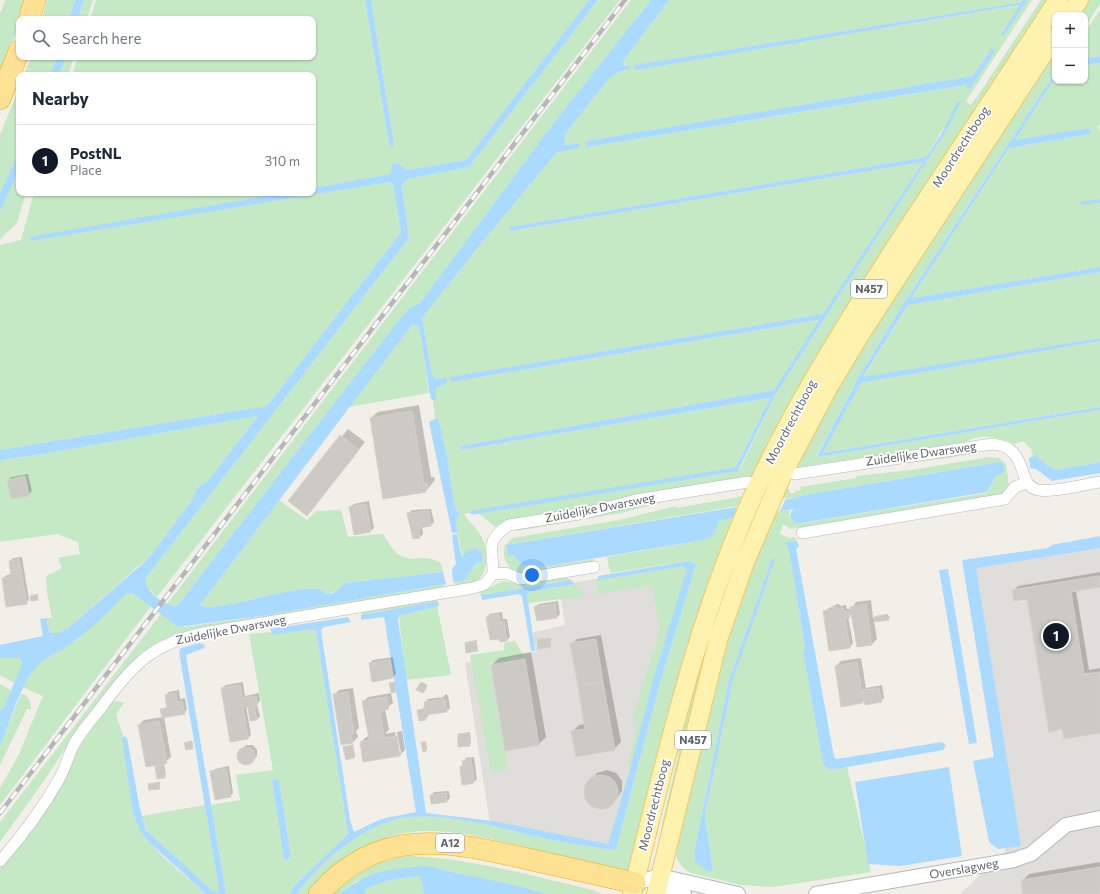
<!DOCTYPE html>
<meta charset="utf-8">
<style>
:root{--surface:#fff;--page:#f6f6f7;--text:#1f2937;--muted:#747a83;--line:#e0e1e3;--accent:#111827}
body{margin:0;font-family:Commissioner,sans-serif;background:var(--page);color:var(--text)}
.controls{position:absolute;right:12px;top:12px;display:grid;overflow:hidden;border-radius:8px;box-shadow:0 1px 3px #0004}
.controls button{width:36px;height:36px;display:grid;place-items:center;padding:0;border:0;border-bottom:1px solid var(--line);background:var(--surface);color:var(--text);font:20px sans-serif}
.you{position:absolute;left:532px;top:575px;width:14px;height:14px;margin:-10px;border:3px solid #fff;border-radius:50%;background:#1a73e8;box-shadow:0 0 0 6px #1a73e833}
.badge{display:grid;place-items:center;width:26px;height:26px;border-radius:50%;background:var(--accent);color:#fff;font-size:13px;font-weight:700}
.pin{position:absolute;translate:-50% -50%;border:2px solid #fff;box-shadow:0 1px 4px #0006}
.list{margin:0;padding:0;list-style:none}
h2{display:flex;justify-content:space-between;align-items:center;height:52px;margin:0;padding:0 16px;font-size:17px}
h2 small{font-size:13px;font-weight:400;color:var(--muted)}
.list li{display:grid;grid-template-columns:26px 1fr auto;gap:12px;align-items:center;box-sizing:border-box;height:72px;padding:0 16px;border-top:1px solid var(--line)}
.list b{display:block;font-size:15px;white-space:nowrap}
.list p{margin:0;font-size:13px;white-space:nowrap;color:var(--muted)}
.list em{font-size:13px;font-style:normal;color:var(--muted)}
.icon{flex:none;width:22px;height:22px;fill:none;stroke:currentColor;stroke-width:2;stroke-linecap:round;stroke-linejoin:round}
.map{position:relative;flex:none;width:1100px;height:894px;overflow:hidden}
.search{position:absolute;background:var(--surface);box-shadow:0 1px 3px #0004;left:16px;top:16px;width:300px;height:44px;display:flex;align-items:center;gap:10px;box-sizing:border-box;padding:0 14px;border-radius:8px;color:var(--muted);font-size:15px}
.panel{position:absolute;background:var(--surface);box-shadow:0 1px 3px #0004;left:16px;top:72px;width:300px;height:124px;border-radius:8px}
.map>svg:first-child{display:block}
.industrial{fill:#e0deda}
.green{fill:#c5e8c5;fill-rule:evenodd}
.water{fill:#aadaff}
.shadow{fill:#0003}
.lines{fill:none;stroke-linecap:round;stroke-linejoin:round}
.stream{stroke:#aadaff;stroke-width:3.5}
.building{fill:#cccac5;stroke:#d6d1c6}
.minor-casing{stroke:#b5b8bc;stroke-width:12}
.tertiary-casing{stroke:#b5b8bc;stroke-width:16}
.primary-casing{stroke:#f2c960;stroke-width:20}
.motorway-casing{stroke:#f9ab00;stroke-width:22}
.minor{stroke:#fff;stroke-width:11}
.tertiary{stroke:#fff;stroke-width:14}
.primary{stroke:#fff2af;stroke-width:18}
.motorway{stroke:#fde293;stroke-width:21}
.rail-casing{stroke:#b6b7b8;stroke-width:4.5}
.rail{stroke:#fff;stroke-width:3;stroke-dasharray:9;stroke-linecap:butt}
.labels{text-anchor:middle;stroke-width:3.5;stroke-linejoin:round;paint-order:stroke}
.shield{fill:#fff;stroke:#8f9295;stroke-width:1}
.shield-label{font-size:11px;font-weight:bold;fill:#5f6368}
.street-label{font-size:12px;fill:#5f6368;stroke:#fff}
</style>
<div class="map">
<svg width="1100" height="894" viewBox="0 0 1100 894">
<rect width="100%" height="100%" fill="#f1efe8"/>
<path class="industrial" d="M 1100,541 L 1100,894 L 960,894 L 1005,852 L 1006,839 L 965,563 Z
M 688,564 L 614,846 L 490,823 L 465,663 L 536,652 L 531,633 L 565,625 L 559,585 Z"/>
<path class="green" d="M 5,0 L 27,0 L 0,79 L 0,14 Z
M 47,0 L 75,0 L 69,19 L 42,19 Z
M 84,0 L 93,0 L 87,19 L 78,19 Z
M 96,0 L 365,0 L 389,144 L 394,144 L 371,0 L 589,0 L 466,160 L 408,170 L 399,164 L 391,174 L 313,188 L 313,75 L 72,75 L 78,57 L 313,57 L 313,19 L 90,19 Z
M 598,0 L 620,0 L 157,597 L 146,586 L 145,579 L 409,238 L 402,185 L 408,179 L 469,167 Z
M 631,0 L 651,0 L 552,125 L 420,303 L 409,308 L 398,321 L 177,606 L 167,604 Z
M 669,0 L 1023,0 L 1022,2 L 635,65 L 635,69 L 1021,5 L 1001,35 L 1003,37 L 1028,0 L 1032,0 L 966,101 L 970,105 L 977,97 L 1041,0 L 1050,0 L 754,476 L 510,520 L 495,527 L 478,513 L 731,472 L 740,469 L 775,395 L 945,133 L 960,101 L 926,157 L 509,227 L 510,231 L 923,162 L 824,314 L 450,377 L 451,382 L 820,320 L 774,390 L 460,446 L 461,450 L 770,398 L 736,467 L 464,514 C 469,522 477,528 481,536 C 488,547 489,572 478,580 C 473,585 464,585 457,586 L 453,582 L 464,580 L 477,561 L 483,561 L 481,550 L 466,551 L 463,559 L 458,534 L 456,534 L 458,532 L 456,520 L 460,514 L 455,508 L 446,450 L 438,417 L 435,418 L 433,400 L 436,400 L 436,388 L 446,383 L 432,376 L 422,318 L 476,250 L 557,152 L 579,143 L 566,145 L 564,142 L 566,133 L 609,77 L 620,71 L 630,69 L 630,66 L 626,66 L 623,61 ZM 989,52 L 980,72 L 970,89 L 967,85 L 587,147 L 586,141 L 974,76 Z
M 1086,0 L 1100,0 L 1100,4 L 1085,27 L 1085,15 L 1077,15 Z
M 1100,10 L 1100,56 L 1085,58 L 1085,32 Z
M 1055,48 L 1055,73 L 900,309 L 860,375 L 817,455 L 819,457 L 1100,410 L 1100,462 L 1056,470 L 1048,466 L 1036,455 L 1033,456 L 1031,449 L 1023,441 L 1014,444 C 1000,437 980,433 966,442 L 793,468 L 864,340 Z
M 31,57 L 57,57 L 50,75 L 24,75 Z
M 66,57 L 74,57 L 68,75 L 59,75 Z
M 1100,63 L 1100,125 L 1098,126 L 1100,133 L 1100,267 L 913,298 L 912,297 L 1009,148 L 1091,134 L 1089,128 L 1014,141 L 1055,78 L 1055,81 L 1085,81 L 1085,65 Z
M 19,88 L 19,152 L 0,193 L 0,135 Z
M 19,171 L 19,193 L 26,193 L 17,223 L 0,239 L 0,211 Z
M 390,182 L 393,185 L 401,232 L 267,406 L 0,450 L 0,245 L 21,240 L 34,193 L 283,193 L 28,239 Z
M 1100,272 L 1100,338 L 863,378 L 908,305 Z
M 416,325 L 419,327 L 429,393 L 349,407 L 406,332 L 411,326 Z
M 1100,341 L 1100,407 L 823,453 L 861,383 Z
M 258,416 L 208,481 C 200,485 194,490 193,499 L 151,555 L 67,629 L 59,633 L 50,633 L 46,618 L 52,618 L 47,593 L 46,576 L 62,568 L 58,558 L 80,554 L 78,542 L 57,534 L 0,542 L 0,460 L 36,455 Z
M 989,449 L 954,457 L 877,467 Z
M 989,457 L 999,458 L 1006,464 L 1009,487 L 1003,495 L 790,529 L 783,524 L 780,534 L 789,538 L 794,537 L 797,541 L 785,544 L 789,551 L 805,649 L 803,652 L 823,763 L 830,770 L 847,767 L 871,872 L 773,887 L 741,885 L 691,873 C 681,868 676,860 675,848 L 715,676 L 740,593 L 773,512 L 791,510 L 787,518 L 790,515 L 794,523 L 801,523 L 987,493 L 996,476 L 1000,463 L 998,462 L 799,496 L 798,498 L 779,498 L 783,490 L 789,489 L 790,493 L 795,493 L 795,491 L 801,490 L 800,487 L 856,478 L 856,476 L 911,470 ZM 772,558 L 733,679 L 706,810 L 705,818 L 713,871 L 695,862 L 694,853 L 729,681 Z
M 745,488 L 662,502 L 626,512 L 516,531 L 516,529 L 633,505 Z
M 744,496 L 738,506 L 506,545 L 509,556 L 513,555 L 521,564 L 531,569 L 594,559 L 595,563 L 529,574 C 513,573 500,564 505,545 L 513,538 L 619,520 L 676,506 L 677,508 Z
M 279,500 L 307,520 L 316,511 L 341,510 L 348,537 L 383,534 C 388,542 394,554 404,557 C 417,562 423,553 441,563 L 443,572 L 345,583 C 341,586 337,591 333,592 C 326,595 324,590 318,589 C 308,587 280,593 269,595 C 254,598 213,612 200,605 Z
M 751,516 L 757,516 L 666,825 L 662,824 L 678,756 L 688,695 Z
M 733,518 L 735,521 L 631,872 C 601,865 570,858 540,851 C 494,840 427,819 382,840 C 356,852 335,875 313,894 L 297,894 C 320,862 356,832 394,820 C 437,808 509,831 552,840 C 572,844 592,847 612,850 L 616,849 L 660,683 L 696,564 L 688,561 L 610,573 L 607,557 L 704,540 L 716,528 L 720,519 Z
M 683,566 L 688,569 L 687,571 L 653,680 L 631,766 L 628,765 L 638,723 L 632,720 L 660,629 L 652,585 L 598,594 L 596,579 L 598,578 L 600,580 Z
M 563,576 L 571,580 L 481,595 L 479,593 L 503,581 L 517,584 Z
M 446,584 L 442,588 L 274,616 L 268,619 L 175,634 L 160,641 L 141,653 L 119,677 L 71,740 L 46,778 L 0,842 L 0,822 L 161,614 L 178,627 L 185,627 L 267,615 Z
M 575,584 L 586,596 L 528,603 L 527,594 L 529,592 Z
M 127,593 L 134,594 L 151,606 L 0,805 L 0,788 L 19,754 L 43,696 L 23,687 L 32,672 L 41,661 L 53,652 L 78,639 Z
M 434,599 L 438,601 L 361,615 L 363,611 Z
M 437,606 L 451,675 L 406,680 L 399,616 Z
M 312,629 L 316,631 L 348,835 L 292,888 L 290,894 L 226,894 L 211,805 L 240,800 L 236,775 L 273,770 L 249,634 ZM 276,778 L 279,780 L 291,856 L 287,860 L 284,859 L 272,781 Z
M 515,641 L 524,656 L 489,663 L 508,770 L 491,772 L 470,655 L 504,650 L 504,643 Z
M 16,657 L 20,658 L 22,666 L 14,683 L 0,675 L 0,658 Z
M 0,684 L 11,690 L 3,709 L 0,710 Z
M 21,694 C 29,695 31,701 31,709 L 27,709 L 0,765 L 0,746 Z
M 117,701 L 124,703 L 116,714 L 123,736 L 133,813 C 144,847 181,871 206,894 L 0,894 L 0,867 C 20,846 51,806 64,781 C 68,774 70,766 74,758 C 83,738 99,720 112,702 Z
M 205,805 L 219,889 L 217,891 L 213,891 L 147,831 L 142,816 Z
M 408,856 C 470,858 532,876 593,890 L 602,894 L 548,894 L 446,870 L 356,881 L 340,894 L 332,894 C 352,873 379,860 408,856 Z
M 421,876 L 424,894 L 365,894 L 365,890 C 381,880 401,878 421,876 Z"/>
<path class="water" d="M 75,0 L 84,0 L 78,19 L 69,19 Z
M 365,0 L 371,0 L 394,144 L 393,147 L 391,147 L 389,144 Z
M 589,0 L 598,0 L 469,167 L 408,179 L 402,185 L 409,238 L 145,579 C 147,593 163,605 177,606 L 398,321 L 409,308 L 420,303 L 552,125 L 651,0 L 669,0 L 623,61 L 625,66 L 630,66 L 630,69 L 620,71 L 609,78 L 566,133 L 564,142 L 566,145 L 579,143 L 580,148 L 557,152 L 476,250 L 422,318 L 432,375 L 437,379 L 446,377 L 447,383 L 436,388 L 436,400 L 432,400 L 430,395 L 419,327 L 416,325 L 411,326 L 200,605 C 212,612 255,598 269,595 C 282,593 306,587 318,589 C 324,590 326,595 333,593 C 337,591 341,586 345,583 L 443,572 L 446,584 L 267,615 L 178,627 L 134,594 L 127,593 C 110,609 95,626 77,639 C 62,652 46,654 33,671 C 19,689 10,724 0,746 L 0,710 L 3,709 L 22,665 L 20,658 L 0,658 L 0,645 L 43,636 L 40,619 L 46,618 L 50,633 L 59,633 L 67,629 L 141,565 L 151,555 L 193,499 C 194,490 200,485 208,481 L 258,416 L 36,455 L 0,460 L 0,450 L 267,406 L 401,232 L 393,185 L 390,182 L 30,241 L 29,237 L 283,193 L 313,193 L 313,188 L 390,174 L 393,164 L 399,164 L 408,170 L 466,160 Z
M 1023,0 L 1028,0 L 1003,37 L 1001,35 L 1020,5 L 635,70 L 634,65 L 1022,2 Z
M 992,48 L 995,51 L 970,89 L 968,89 L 966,85 L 587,147 L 586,141 L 973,76 Z
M 1100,56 L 1100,63 L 1085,65 L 1085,58 Z
M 57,57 L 66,57 L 59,75 L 50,75 Z
M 1055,73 L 1055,78 L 1015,140 L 1089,128 L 1091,134 L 1009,148 L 912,297 L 913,298 L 1100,267 L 1100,272 L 908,305 L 863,377 L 1100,338 L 1100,341 L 861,383 L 823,453 L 1100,407 L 1100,410 L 819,457 L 817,456 L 860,375 L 900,309 Z
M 958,101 L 961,102 L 945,133 L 775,395 L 738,471 L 471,515 L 470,511 L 736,467 L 770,398 L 461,450 L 460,446 L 774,390 L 819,320 L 451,382 L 450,377 L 823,314 L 923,162 L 510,231 L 509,227 L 926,157 L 940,136 Z
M 19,152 L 19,171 L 0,211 L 0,193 Z
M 438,417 L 446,450 L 455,508 L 460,514 L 456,520 L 458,532 L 452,533 L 429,422 Z
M 1036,455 L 1048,466 L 1056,470 L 1100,462 L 1100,473 L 1052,481 L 1036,469 L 1030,468 L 1029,458 Z
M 999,462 L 1003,463 L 1004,472 L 996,476 L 987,492 L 801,523 L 794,523 L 790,515 L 793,509 L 780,511 L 786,499 L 798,498 L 799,496 Z
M 737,507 L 733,518 L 720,520 L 713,535 L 704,540 L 531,569 L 521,564 L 513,555 L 509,557 L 506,545 Z
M 457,534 L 462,558 L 466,551 L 477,548 L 478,551 L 481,550 L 483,561 L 477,562 L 464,581 L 453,582 L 452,569 L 456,564 L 452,535 Z
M 1100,536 L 1100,548 L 976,568 L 1021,846 L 998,849 L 989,842 L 973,761 L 994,757 L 962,560 L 1048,548 L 1052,545 Z
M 797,541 L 799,547 L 796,548 L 834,757 L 837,759 L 942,742 L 946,746 L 943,750 L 830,770 L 823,764 L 803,652 L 805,648 L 789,551 L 785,543 Z
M 772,558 L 775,559 L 733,679 L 706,810 L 705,818 L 713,871 L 708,871 L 695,862 L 694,853 L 729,681 Z
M 689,561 L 696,564 L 660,683 L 616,849 L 612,850 C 592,847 572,844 552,840 C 509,831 437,808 394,820 C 356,832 320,862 297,894 L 290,894 L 292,888 L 348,834 L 316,631 L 312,629 L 273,635 L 270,629 L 348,617 L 351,622 L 324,627 L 321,630 L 350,820 L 354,832 L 381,819 L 416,812 L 384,617 L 361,620 L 361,615 L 438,601 L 439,606 L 399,616 L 398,619 L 426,813 L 493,821 L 608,844 L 631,766 L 653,680 L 687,569 L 683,566 L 599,580 L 598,576 Z
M 948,569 L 977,743 L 969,744 L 939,570 Z
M 571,580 L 575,584 L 529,592 L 527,594 L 535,651 L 531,651 L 522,596 L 519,594 L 482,600 L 481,595 Z
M 199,643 L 205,645 L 204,648 L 186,655 L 226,894 L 206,894 L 151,844 L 140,831 L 133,813 L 122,738 L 125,736 L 127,738 L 140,809 L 146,830 L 213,891 L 217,891 L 219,889 L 179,652 L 181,648 Z
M 949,767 L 962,856 L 901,866 L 868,864 L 855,782 Z
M 276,778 L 279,780 L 291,856 L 287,860 L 284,859 L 272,781 Z
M 425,866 L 514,885 L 548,894 L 424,894 L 420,876 C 401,878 381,880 365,890 L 365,894 L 340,894 C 371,869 387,870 425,866 Z"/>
<path class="shadow" d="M 419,405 L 431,477 L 434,477 L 435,480 L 425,492 L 371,418 L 378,412 Z
M 348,429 L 365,442 L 307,515 L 290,501 Z
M 28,474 L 32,491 L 28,495 L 8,480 L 11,477 Z
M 369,501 L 374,528 L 371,531 L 350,507 L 354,504 Z
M 431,509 L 434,522 L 431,525 L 422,526 L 423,534 L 420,537 L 409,513 L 412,510 Z
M 22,557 L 29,600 L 26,603 L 3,578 L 7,575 L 12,574 L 10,561 L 13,558 Z
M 1100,572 L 1100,586 L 1076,590 L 1089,670 L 1100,668 L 1100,732 L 1028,598 L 1013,591 L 1018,586 Z
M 38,594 L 37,599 L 31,596 L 32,595 Z
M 871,600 L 873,618 L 876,616 L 887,614 L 890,618 L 874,621 L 877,639 L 872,644 L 852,614 L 848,617 L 853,643 L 850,647 L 824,611 L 837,604 L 839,604 L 840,606 L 846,605 L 847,609 L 851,609 L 856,602 Z
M 558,601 L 560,614 L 557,617 L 538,620 L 535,607 L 539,604 Z
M 502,612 L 503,619 L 507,619 L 510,637 L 507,640 L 500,638 L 487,617 L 490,614 Z
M 601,635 L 621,742 L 614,749 L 572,732 L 579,725 L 585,724 L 572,644 L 577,639 Z
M 551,638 L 551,646 L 538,641 L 539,639 Z
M 477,640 L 477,650 L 466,643 L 467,642 Z
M 531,652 L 546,737 L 539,744 L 492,665 L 499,658 Z
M 393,657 L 396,674 L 393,677 L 373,681 L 370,663 L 373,660 Z
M 861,658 L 866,688 L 882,685 L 884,698 L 881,701 L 865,700 L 863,702 L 836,666 L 841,661 Z
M 243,682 L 245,696 L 259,693 L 260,700 L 257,705 L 260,716 L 257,719 L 251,720 L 249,707 L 246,706 L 251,735 L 248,738 L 231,741 L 222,688 L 226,685 Z
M 391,682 L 395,682 L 395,691 L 390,684 Z
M 422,682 L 427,685 L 424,691 L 417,689 Z
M 353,688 L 359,728 L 356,731 L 358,737 L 353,742 L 342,744 L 334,695 L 339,690 Z
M 179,690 L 180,699 L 185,698 L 187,710 L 184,713 L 164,717 L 171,757 L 164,763 L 166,775 L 158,778 L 156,767 L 159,764 L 139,725 L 144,720 L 163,717 L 162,710 L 168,706 L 166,695 L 169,692 Z
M 391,693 L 393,703 L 385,709 L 389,730 L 385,734 L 395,732 L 399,753 L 401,753 L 397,732 L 402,731 L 405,750 L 400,755 L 364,761 L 361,742 L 366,737 L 369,736 L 363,702 L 368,697 Z
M 446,694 L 448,696 L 450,708 L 447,711 L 429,714 L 426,719 L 418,711 L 425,707 L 425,702 L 428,699 L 443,697 Z
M 470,732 L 471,743 L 469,745 L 459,734 Z
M 426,741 L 427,749 L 426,750 L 422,743 Z
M 353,744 L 355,756 L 354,757 L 345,747 Z
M 246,745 L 253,745 L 257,750 L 257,756 L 250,764 L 242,764 L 237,757 L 239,752 Z
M 474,757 L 477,779 L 474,782 L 461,767 L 466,758 Z
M 229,766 L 233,793 L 230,796 L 211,772 L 215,769 Z
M 607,770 L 616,773 L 622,781 L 622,791 L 611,805 L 606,807 L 596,807 L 588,801 L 585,792 L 586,787 L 597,773 Z
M 160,782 L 159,788 L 149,784 L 150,783 Z
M 449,791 L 450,798 L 447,801 L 431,803 L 431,795 L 434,792 Z
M 1100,862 L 1100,894 L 1024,894 L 1022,881 L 1029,874 Z"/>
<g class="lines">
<path class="stream" d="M 1083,203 L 1100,201"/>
</g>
<path class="building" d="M 412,411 L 424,484 L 427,483 L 428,488 L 425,489 L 426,492 L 383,499 L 370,418 Z
M 340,435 L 359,450 L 307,516 L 288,501 Z
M 25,476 L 29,496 L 11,499 L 7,480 Z
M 366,504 L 371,532 L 354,535 L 349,507 Z
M 428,511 L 431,526 L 419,528 L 420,538 L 413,539 L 407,513 Z
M 19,559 L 27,604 L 6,607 L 2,578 L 11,577 L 9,561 Z
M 1098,576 L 1100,576 L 1100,587 L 1071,592 L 1084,674 L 1100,672 L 1100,733 L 1064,739 L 1062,729 L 1049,732 L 1027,599 L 1014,601 L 1012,590 Z
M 37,595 L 38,600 L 31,601 L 30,596 Z
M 555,604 L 557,618 L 537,621 L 534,607 Z
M 866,604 L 872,645 L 857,647 L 850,607 Z
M 833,607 L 836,607 L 837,609 L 843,608 L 844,612 L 849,611 L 850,618 L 845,618 L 850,648 L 829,651 L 823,611 L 833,609 Z
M 499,614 L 500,622 L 504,621 L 507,641 L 500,642 L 499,639 L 490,640 L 486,617 Z
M 886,615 L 889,620 L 875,622 L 874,617 Z
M 550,638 L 551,647 L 538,649 L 537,640 Z
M 596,639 L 603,682 L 578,686 L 570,643 Z
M 476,641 L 478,651 L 466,653 L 465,643 Z
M 525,659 L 539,745 L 505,751 L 491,665 Z
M 390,660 L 393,678 L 372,682 L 369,663 Z
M 857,662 L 863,703 L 841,707 L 835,666 Z
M 394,682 L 396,692 L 391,693 L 389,683 Z
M 603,682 L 615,750 L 576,757 L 571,731 L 585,729 L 578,686 Z
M 420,683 L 427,687 L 423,693 L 416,690 Z
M 240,685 L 242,698 L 256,696 L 257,704 L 257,707 L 254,707 L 257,720 L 250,721 L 248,708 L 243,706 L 248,739 L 230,742 L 221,688 Z
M 879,688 L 882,702 L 865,705 L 862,690 Z
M 348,692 L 354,734 L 351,735 L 353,743 L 341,745 L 333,694 Z
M 176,693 L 177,702 L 182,701 L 185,714 L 162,718 L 160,709 L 167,708 L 165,695 Z
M 387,697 L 389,709 L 380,711 L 384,736 L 374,738 L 375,739 L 397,736 L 400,756 L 363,762 L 360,742 L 372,740 L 369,739 L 362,701 Z
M 442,697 L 445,699 L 447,712 L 425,715 L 426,720 L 419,721 L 417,710 L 425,709 L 424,702 L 439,700 Z
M 159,721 L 167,763 L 146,767 L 138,725 Z
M 469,733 L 470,746 L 458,747 L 458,734 Z
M 192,741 L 193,749 L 186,750 L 184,743 Z
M 421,742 L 425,742 L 426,751 L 423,752 Z
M 352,745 L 354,758 L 346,760 L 343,747 Z
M237 756a9 9 0 1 1 18 0a9 9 0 1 1-18 0Z
M 471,759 L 474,783 L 462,785 L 460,767 L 463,766 L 462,761 Z
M 163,765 L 165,778 L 157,779 L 155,766 Z
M 226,769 L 231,797 L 215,800 L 210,771 Z
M584 792a17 17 0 1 1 34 0a17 17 0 1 1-34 0Z
M 159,783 L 160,789 L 149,790 L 148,784 Z
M 446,793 L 447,802 L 431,804 L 430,795 Z
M 1100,867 L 1100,894 L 1023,894 L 1021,880 Z"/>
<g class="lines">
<defs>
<path id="minor" d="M 795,474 L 992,444 C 1031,447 1015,485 1038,490 C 1051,493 1086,484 1100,482
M 802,533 L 1005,499 L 1015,487 L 1026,483
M 493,574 L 506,573 L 520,579 L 594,567
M 0,861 C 22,836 43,808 59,779 C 65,769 68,757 73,746 C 80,732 91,721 100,709 C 134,664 151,643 208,632 L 473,588 L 485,584 L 493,574 C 494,551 483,541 509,525 L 585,513 L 636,500 L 748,482"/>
<path id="tertiary" d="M 635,883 L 660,876 L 738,894
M 658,888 L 684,894
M 816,894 L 1014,860 L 1031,854 L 1066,825 L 1100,818"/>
<path id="primary" d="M 1069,15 L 1079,0
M 632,894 C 668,748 701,600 768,464 C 808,383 857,307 906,231 C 956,154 1007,77 1058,0
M 656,894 L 718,640 L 745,562 L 784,471 L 827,390 L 861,333 L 1055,36"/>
<path id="motorway" d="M 29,19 L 35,0
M 0,99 L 19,51
M 319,894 C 380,825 449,841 528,859 C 563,867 599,875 635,883"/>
</defs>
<use href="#minor" class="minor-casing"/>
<use href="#tertiary" class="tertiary-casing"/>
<use href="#primary" class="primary-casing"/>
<use href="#motorway" class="motorway-casing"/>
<use href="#minor" class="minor"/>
<use href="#tertiary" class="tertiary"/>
<use href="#primary" class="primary"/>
<use href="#motorway" class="motorway"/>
<defs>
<path id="rail" d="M 0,813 L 625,0"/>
</defs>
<use href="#rail" class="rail-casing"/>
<use href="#rail" class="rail"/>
</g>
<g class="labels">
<g class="shield">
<rect x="851" y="280" width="36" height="18" rx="3"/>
<rect x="675" y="731" width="36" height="18" rx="3"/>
<rect x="436" y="834" width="28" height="18" rx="3"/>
</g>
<g class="shield-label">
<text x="869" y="293">N457</text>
<text x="693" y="744">N457</text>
<text x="450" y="847">A12</text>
</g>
<g class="street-label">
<text transform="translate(961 147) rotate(-57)" y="4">Moordrechtboog</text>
<text transform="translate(791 422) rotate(-62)" y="4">Moordrechtboog</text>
<text transform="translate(921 454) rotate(-8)" y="4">Zuidelijke Dwarsweg</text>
<text transform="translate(600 508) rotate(-11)" y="4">Zuidelijke Dwarsweg</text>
<text transform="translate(231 630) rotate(-11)" y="4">Zuidelijke Dwarsweg</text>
<text transform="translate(654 805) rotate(-76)" y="4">Moordrechtboog</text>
<text transform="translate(964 869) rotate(-10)" y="4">Overslagweg</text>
</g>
</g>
</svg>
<div class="controls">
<button>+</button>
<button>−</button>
</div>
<div class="you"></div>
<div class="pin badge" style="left:1056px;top:636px">1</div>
<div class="search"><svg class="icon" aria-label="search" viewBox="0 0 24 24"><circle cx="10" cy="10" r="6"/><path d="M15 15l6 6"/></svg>Search here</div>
<section class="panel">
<h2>Nearby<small></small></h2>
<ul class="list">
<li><span class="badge">1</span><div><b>PostNL</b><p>Place</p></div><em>310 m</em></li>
</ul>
</section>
</div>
